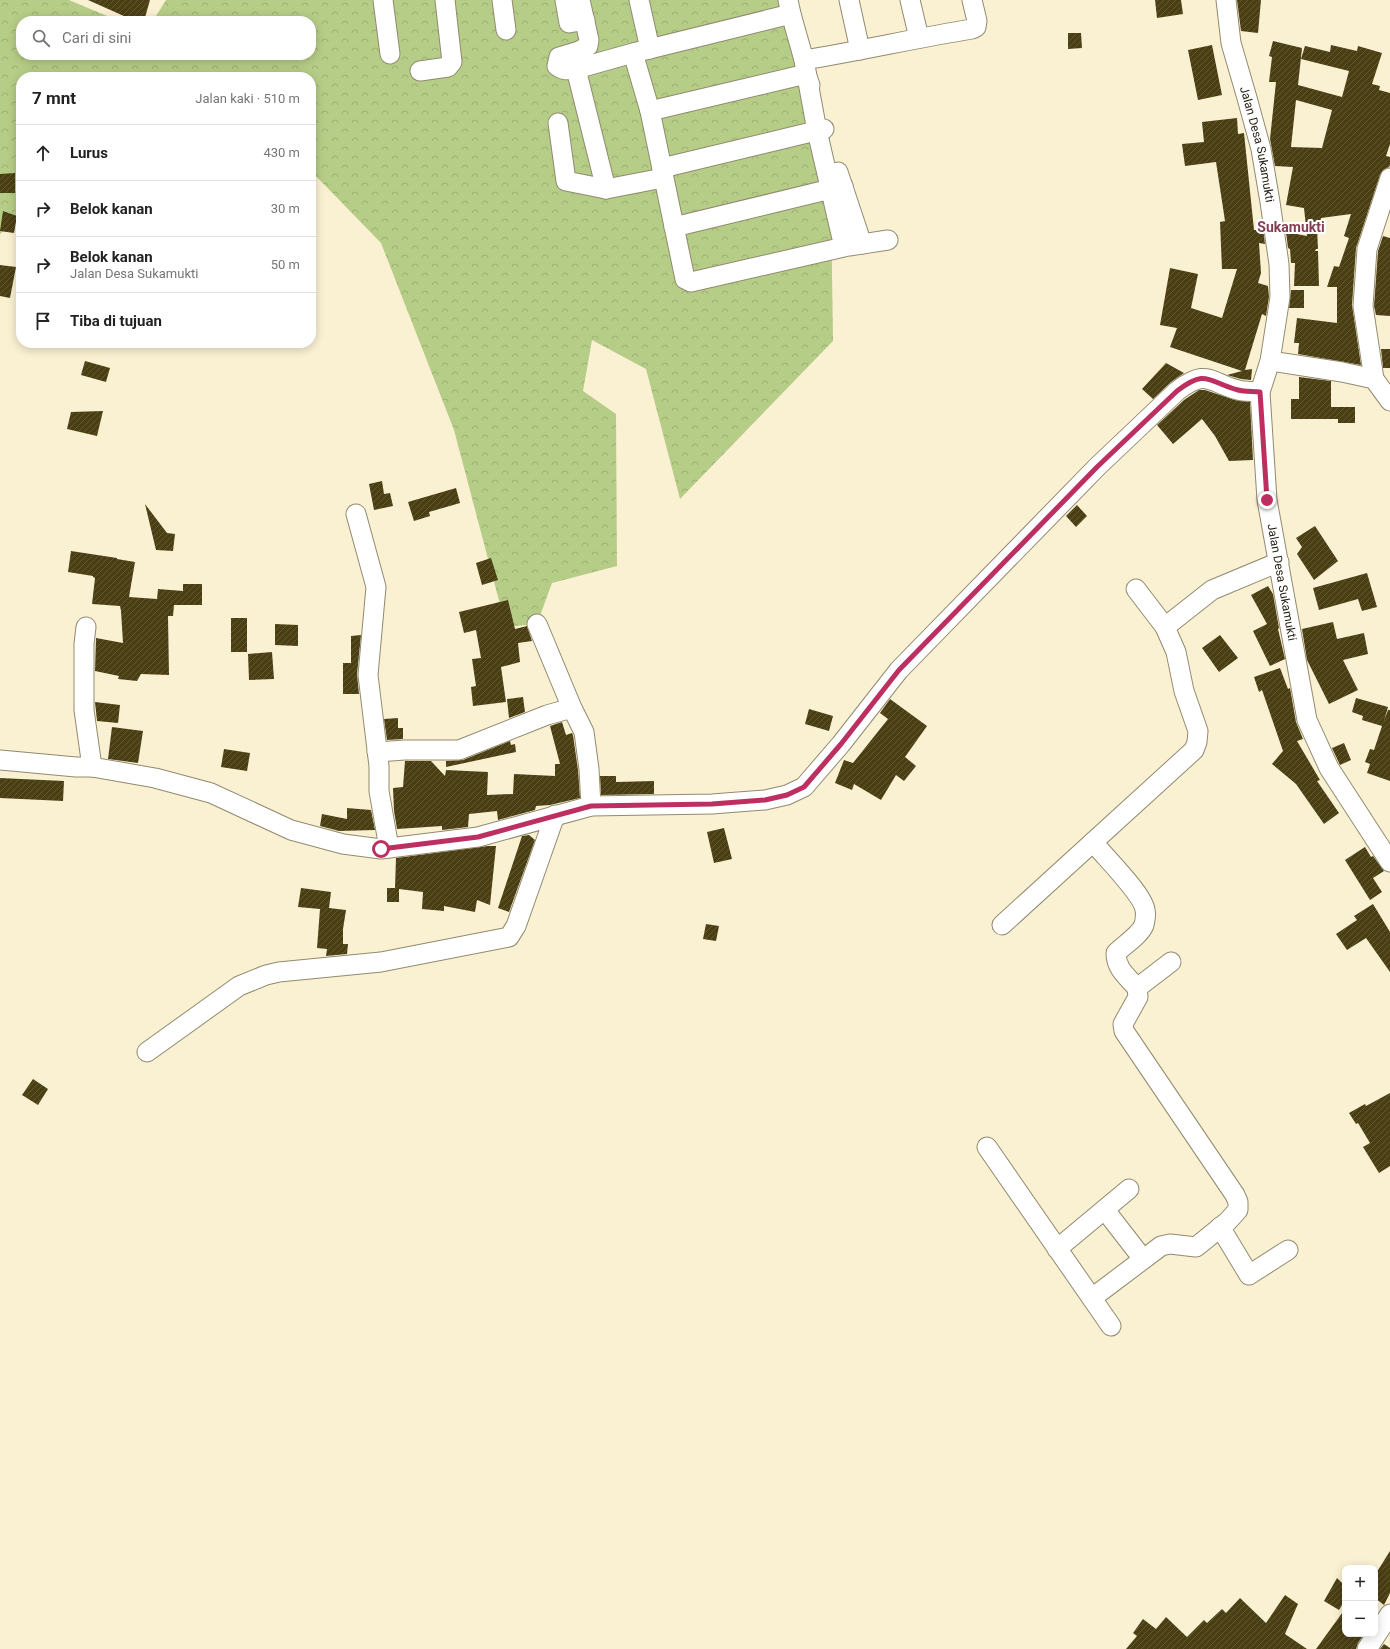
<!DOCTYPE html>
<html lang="id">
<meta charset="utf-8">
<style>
:root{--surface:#fff;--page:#f6f6f6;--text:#222;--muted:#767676;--line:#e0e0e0}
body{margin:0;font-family:Roboto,sans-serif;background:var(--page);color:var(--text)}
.controls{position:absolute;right:12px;bottom:12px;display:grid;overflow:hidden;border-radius:8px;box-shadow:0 2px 10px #0003}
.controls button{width:36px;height:36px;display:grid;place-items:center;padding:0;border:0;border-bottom:1px solid var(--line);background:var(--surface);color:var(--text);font:20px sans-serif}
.stop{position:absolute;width:12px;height:12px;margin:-9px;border:3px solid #bc2f60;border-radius:50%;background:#fff}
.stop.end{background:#bc2f60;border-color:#fff;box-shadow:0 1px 4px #0008}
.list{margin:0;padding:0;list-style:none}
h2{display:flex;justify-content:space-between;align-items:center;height:52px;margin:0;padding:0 16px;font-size:17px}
h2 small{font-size:13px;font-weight:400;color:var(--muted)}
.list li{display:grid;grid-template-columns:26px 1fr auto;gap:12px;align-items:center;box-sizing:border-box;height:56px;padding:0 16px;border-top:1px solid var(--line)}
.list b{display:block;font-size:15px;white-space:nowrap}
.list p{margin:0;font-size:13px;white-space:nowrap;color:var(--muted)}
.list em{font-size:13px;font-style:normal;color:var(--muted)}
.icon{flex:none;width:22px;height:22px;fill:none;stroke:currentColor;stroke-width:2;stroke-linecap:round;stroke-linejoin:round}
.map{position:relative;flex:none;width:1390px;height:1649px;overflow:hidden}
.search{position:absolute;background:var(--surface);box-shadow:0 2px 10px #0003;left:16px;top:16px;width:300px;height:44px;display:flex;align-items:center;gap:10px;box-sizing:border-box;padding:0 14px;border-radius:16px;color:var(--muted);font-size:15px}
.panel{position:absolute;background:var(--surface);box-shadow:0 2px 10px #0003;left:16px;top:72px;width:300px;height:276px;border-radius:16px}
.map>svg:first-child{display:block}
.forest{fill:url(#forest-crowns)}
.building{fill:url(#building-hatch);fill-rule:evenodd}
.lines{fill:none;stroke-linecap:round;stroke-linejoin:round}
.minor-casing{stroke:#928a6f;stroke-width:21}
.minor{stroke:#fff;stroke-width:19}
.route{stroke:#bc2f60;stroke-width:5}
.labels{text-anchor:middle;stroke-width:4;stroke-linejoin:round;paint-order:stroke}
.street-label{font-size:12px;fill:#211d13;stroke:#fff}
.quarter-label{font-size:14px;font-weight:bold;fill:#853d51;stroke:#fff}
</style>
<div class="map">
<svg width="1390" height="1649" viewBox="0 0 1390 1649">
<defs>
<pattern id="forest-crowns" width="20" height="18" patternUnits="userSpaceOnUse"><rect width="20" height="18" fill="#b6cd87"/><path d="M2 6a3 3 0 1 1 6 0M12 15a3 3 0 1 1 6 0" fill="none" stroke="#9cb074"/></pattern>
<pattern id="building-hatch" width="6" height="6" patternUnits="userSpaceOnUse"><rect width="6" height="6" fill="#4a3e13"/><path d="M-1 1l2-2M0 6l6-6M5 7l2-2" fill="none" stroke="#615734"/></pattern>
</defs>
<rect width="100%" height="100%" fill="#faf1d3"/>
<path class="forest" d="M 0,0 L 69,0 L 119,21 L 21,21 L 21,55 L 311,55 L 311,21 L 153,21 L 166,0 L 787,0 L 804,45 L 830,138 L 833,341 L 680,499 L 646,369 L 592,340 L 583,391 L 616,414 L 617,566 L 552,583 L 537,624 L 506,627 L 454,430 L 381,243 L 311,171 L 311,77 L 21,77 L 21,214 L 0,234 Z"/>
<path class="building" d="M 88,0 L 150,0 L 144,21 L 135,21 Z
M 1155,0 L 1181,0 L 1183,14 L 1157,18 Z
M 1237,0 L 1261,0 L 1258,33 L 1241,31 Z
M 1068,33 L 1081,33 L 1082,48 L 1068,49 Z
M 1273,41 L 1302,48 L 1298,85 L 1342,97 L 1349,71 L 1301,59 L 1305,46 L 1330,52 L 1331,45 L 1357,51 L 1358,46 L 1382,53 L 1372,84 L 1380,86 L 1379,90 L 1390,93 L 1390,144 L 1386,156 L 1390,157 L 1390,165 L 1389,167 L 1383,170 L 1380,175 L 1356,248 L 1352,305 L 1361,365 L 1298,354 L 1299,343 L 1294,343 L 1297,318 L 1337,323 L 1337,287 L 1327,287 L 1334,266 L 1339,267 L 1349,238 L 1344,236 L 1351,214 L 1321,218 L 1319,229 L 1317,228 L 1318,249 L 1316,249 L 1315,251 L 1318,251 L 1319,286 L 1294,286 L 1295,263 L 1291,263 L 1290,249 L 1288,248 L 1286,232 L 1307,236 L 1304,208 L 1286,205 L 1293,167 L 1275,166 L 1270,139 L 1276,82 L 1269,82 L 1272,57 L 1269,56 ZM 1296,100 L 1332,110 L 1322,148 L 1291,147 Z
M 1212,45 L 1222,95 L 1198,100 L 1188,50 Z
M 1237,118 L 1238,134 L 1244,133 L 1254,230 L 1263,230 L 1264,236 L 1265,244 L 1259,243 L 1261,273 L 1258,283 L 1268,286 L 1269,297 L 1266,316 L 1262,314 L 1245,370 L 1252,369 L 1251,380 L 1241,379 L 1227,375 L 1242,371 L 1170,347 L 1177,328 L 1160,325 L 1170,268 L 1198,274 L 1191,308 L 1222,318 L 1237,269 L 1222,269 L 1220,222 L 1225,221 L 1216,162 L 1185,166 L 1182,144 L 1204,142 L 1202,122 Z
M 15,173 L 15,193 L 0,193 L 0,174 Z
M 3,211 L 17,216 L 14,233 L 0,231 Z
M 1383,236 L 1390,238 L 1390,316 L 1376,315 L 1374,306 L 1378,251 Z
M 0,265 L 16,267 L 10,298 L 0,296 Z
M 1291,290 L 1304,290 L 1304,308 L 1289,308 Z
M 1381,349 L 1390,349 L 1390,368 L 1383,368 Z
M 85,361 L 110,368 L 106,382 L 81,375 Z
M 1166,363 L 1184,373 L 1171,382 L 1153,399 L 1142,389 Z
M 1299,377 L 1331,381 L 1331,407 L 1355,407 L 1355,423 L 1338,423 L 1338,419 L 1291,419 L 1291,399 L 1299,399 Z
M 1199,390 L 1205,390 L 1235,400 L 1250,402 L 1253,460 L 1229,461 L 1215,436 L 1202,419 L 1173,444 L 1157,425 L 1184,400 Z
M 103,411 L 97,436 L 67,429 L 71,412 Z
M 382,481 L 384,494 L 390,493 L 393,506 L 374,510 L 369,484 Z
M 456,488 L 460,503 L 429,512 L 430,516 L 414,521 L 408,502 Z
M 145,504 L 167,533 L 175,534 L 173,551 L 156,550 Z
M 1077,505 L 1087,516 L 1076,527 L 1066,516 Z
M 1315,526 L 1338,561 L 1314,580 L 1297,554 L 1302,547 L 1296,538 Z
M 71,551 L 117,558 L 117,559 L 135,562 L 129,597 L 157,599 L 158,589 L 183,591 L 183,584 L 202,584 L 202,605 L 174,605 L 173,616 L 168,616 L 169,675 L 141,674 L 137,681 L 118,679 L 119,676 L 95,671 L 96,638 L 123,643 L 121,611 L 120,606 L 92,604 L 95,578 L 93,577 L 93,576 L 68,572 Z
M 491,558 L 498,580 L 482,585 L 476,563 Z
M 1367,573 L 1377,607 L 1362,611 L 1358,599 L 1319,610 L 1313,588 Z
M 1268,586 L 1273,594 L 1279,628 L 1278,629 L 1285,659 L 1270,666 L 1253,631 L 1267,624 L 1251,595 Z
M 508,600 L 515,629 L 527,626 L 532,641 L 518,643 L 520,662 L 501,667 L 506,702 L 473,706 L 471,687 L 476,686 L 472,659 L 481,658 L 476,630 L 464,633 L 459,612 Z
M 231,618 L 247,618 L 247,652 L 231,652 Z
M 1333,622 L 1337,639 L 1364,633 L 1368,654 L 1343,660 L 1358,690 L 1329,704 L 1307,660 L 1302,629 Z
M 275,624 L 298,625 L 298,646 L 275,645 Z
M 361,635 L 357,674 L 359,694 L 343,694 L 343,663 L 351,663 L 351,636 Z
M 1220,635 L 1238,658 L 1219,672 L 1202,648 Z
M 272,652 L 274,679 L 249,680 L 248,654 Z
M 1280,668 L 1288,689 L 1290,688 L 1296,722 L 1303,739 L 1297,741 L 1320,780 L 1317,781 L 1339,813 L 1324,824 L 1296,784 L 1272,764 L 1283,751 L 1262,690 L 1259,692 L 1254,677 Z
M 523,697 L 525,712 L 509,718 L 507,699 Z
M 1356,698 L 1388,707 L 1384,721 L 1388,710 L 1390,710 L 1390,781 L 1367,773 L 1370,764 L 1365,762 L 1370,749 L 1374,750 L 1382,726 L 1362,720 L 1363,716 L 1352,712 Z
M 890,699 L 927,726 L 905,757 L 916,766 L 904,781 L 896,775 L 881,800 L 854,784 L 852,790 L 835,783 L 844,760 L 853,763 L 888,719 L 880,713 Z
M 95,702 L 120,705 L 118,723 L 97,721 Z
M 809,709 L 833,716 L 829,731 L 805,724 Z
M 398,718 L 398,728 L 403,728 L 403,739 L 387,740 L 384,719 Z
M 562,722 L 566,735 L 572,733 L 573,735 L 578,770 L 580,798 L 550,805 L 536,806 L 535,810 L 498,820 L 497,811 L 469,814 L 468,827 L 442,830 L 442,826 L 397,829 L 394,811 L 393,788 L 403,787 L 405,761 L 431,761 L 445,776 L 446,770 L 488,772 L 487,795 L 513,794 L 514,774 L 555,776 L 555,764 L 560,764 L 550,726 Z
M 112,727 L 143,731 L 138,763 L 108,759 Z
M 510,741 L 511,745 L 515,744 L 516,752 L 446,767 L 446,761 L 463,760 Z
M 1344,743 L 1351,760 L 1340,765 L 1332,748 Z
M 224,749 L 250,753 L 247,771 L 221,767 Z
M 600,776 L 616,776 L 616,782 L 654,781 L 654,794 L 601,795 Z
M 0,778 L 64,781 L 63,801 L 0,798 Z
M 347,808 L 371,810 L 375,830 L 339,831 L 320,826 L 322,814 L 347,819 Z
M 724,828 L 732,859 L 714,863 L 707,832 Z
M 529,835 L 535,840 L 509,912 L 498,908 L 522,836 Z
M 488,846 L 496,846 L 490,905 L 477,900 L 475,912 L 444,906 L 444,911 L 422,909 L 423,892 L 399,889 L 399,902 L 387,902 L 387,888 L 395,888 L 396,858 Z
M 1365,847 L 1371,857 L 1373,856 L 1384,871 L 1373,878 L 1382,892 L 1370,900 L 1345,860 Z
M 301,888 L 331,892 L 329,908 L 346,910 L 343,929 L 343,944 L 348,944 L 347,954 L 326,956 L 327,949 L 317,948 L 320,909 L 298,907 Z
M 1373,904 L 1390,932 L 1390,972 L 1366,938 L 1347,950 L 1336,934 L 1357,920 L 1354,916 Z
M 706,924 L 719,926 L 716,941 L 703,939 Z
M 33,1079 L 48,1089 L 38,1105 L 22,1095 Z
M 1390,1093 L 1390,1166 L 1379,1173 L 1363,1147 L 1370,1143 L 1358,1123 L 1356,1124 L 1349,1113 L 1365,1104 L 1366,1106 Z
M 1390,1551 L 1390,1593 L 1384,1605 L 1375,1598 L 1375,1575 Z
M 1337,1578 L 1345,1586 L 1345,1600 L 1339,1610 L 1324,1601 Z
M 1285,1595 L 1298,1604 L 1285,1634 L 1307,1649 L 1126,1649 L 1137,1636 L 1133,1633 L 1143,1619 L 1156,1629 L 1166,1617 L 1187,1637 L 1204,1620 L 1207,1623 L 1222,1609 L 1226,1613 L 1240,1598 L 1266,1623 Z
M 1345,1609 L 1345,1634 L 1364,1634 L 1358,1643 L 1356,1649 L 1316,1649 Z
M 1384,1644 L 1390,1648 L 1390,1649 L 1380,1649 Z"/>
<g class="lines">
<defs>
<g id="minor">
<path d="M 383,0 L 390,54"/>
<path d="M 502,0 L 506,30"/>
<path d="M 565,0 L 569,23 L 585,20"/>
<path d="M 580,0 L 589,40 L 588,46 L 579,51 L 559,57 L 557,66 C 563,71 568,70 576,69 L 633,53 L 791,14"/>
<path d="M 639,0 L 650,49"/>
<path d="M 849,0 L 860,50"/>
<path d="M 910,0 L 919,38"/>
<path id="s1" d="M 1226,0 L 1231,43 L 1247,98 L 1261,149 L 1270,202 L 1279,264 L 1280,297 L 1270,361 L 1260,392 L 1267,500 L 1307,720 L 1329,768 L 1390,862"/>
<path d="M 633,53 L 650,111 L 685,279 L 691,282 L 844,247 L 817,131 L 804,60 L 791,14 L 788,0"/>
<path d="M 804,60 C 860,51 916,38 972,29 L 976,27 L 977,21 L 972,0"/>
<path d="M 576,69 L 606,189"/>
<path d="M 420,71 L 448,67 L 452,62 L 445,0"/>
<path d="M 650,111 L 806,74 L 810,85"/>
<path d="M 558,123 L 566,181 L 606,189 L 663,178"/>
<path d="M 662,168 L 824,129"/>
<path d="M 838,172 L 862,244"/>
<path d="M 674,227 L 843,186"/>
<path d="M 849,246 L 888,240"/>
<path d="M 1270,361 L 1342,372 L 1374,379 L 1390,401"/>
<path d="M 1374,379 L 1363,306 L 1367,249 L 1390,178"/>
<path d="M 356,514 L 376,587 L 368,675 L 379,766 L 379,791 L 389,848"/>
<path d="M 1136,589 L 1165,627"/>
<path d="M 537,624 L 572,708 L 584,732 L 589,769 L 591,806"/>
<path d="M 86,627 L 84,644 L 84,710 L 92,767"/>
<path d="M 377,752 L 405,750 L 459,750 L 547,715 L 572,708"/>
<path d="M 0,760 L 76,767 L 92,767 L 155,778 L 211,793 L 291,830 L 343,844 L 381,849 L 478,837 L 591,806 L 712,804 L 765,800 L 787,795 L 804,787 L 841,744 L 899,670 L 1097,467 L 1177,391 C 1207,368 1208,382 1238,390 C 1245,392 1253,391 1260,392"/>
<path d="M 1002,925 L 1194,750 L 1197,742 L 1198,731 L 1184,691 L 1176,652 L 1165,627 L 1212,590 L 1279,562"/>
<path d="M 1137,988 L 1171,962"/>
<path d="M 147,1052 L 239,986 L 266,975 L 279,972 L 381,962 L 509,937 L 516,926 L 555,815"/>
<path d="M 987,1147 L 1111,1326"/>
<path d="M 1105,1210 L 1143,1259"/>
<path d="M 1220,1227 L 1249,1275 L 1288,1250"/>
<path d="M 1057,1249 L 1129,1189"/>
<path d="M 1092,1298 L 1161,1246 L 1170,1244 L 1196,1247 L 1227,1222 L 1238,1210 L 1238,1202 L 1235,1195 L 1124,1031 L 1123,1024 L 1138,997 L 1137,988 C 1127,976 1116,969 1116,953 C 1124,945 1140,935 1144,925 C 1145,921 1146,913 1145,910 C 1143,894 1104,856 1093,842"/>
<path d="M 1367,1649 L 1390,1614"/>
</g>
</defs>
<use href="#minor" class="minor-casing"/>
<use href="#minor" class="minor"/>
</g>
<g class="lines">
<path class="route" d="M 381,849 L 478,837 L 591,806 L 712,804 L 765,800 L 787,795 L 804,787 L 841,744 L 899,670 L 1097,467 L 1177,391 C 1207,368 1208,382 1238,390 C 1245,392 1253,391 1260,392 L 1267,500"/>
</g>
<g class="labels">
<g class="street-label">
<text dy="4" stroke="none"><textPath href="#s1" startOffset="148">Jalan Desa Sukamukti</textPath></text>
<text dy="4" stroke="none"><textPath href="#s1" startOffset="592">Jalan Desa Sukamukti</textPath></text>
</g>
<g class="quarter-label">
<text x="1291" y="232">Sukamukti</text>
</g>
</g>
</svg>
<div class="controls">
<button>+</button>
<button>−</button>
</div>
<div class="stop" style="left:381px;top:849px"></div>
<div class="stop end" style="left:1267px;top:500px"></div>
<div class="search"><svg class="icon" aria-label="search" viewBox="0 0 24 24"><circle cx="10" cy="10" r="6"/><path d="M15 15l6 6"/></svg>Cari di sini</div>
<section class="panel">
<h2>7 mnt<small>Jalan kaki · 510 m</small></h2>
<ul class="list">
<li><svg class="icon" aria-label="ahead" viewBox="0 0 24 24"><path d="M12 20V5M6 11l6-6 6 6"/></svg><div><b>Lurus</b></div><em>430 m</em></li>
<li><svg class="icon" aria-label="right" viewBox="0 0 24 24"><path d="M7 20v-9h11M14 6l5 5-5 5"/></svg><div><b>Belok kanan</b></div><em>30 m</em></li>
<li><svg class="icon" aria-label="right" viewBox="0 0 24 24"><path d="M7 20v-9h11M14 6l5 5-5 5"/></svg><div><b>Belok kanan</b><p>Jalan Desa Sukamukti</p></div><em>50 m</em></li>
<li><svg class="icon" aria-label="arrive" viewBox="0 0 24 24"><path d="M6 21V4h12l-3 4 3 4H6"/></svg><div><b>Tiba di tujuan</b></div></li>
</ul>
</section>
</div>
